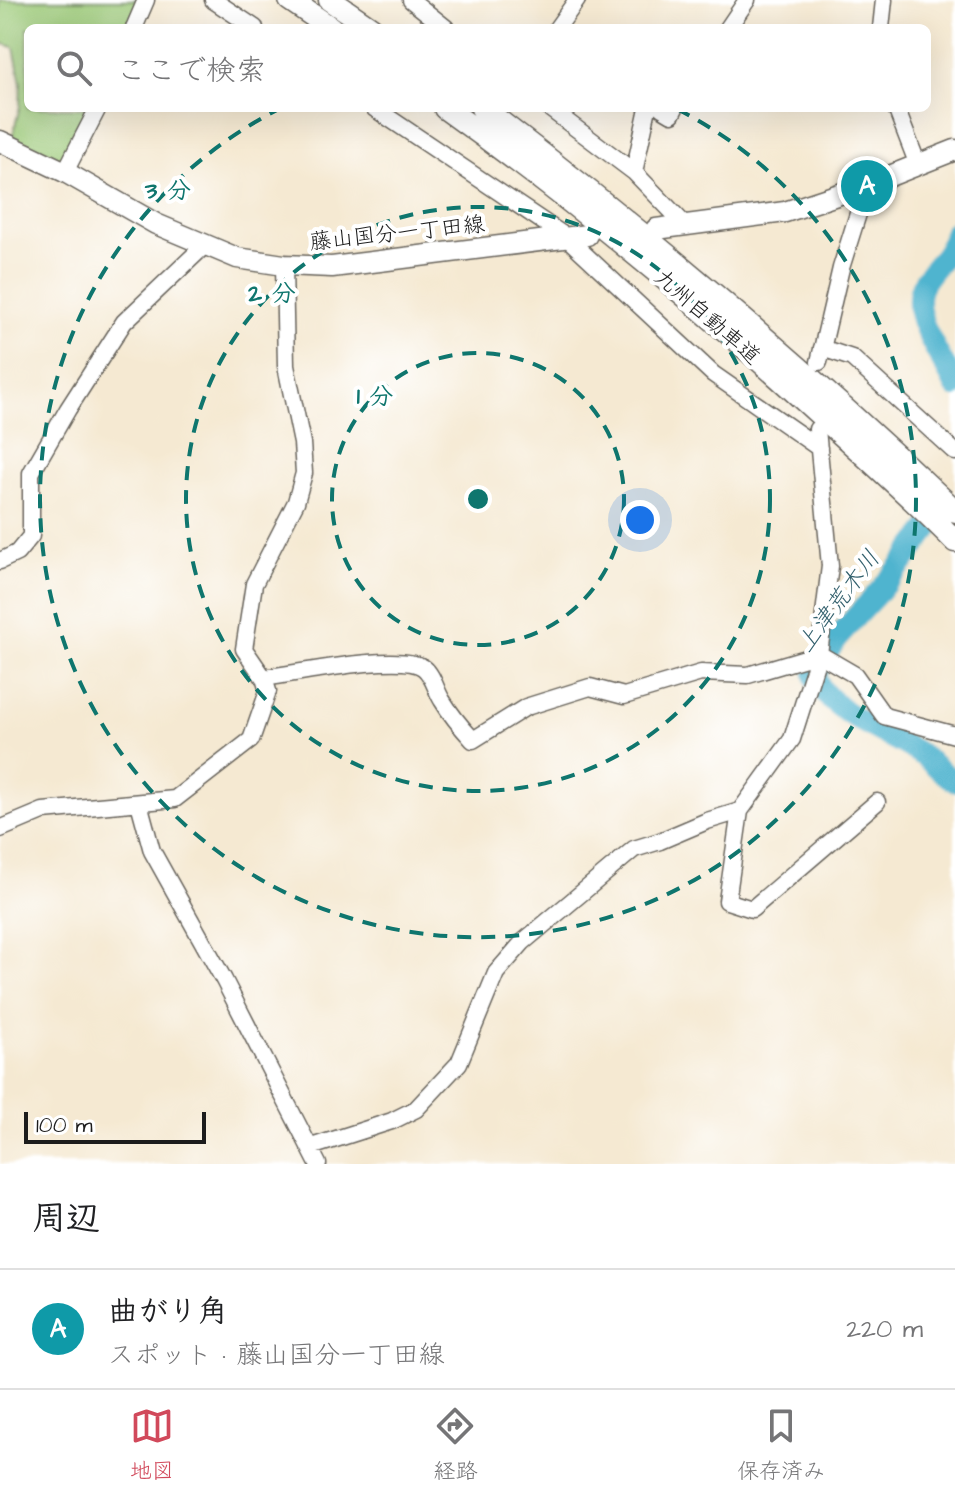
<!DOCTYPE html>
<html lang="ja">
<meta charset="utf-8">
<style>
:root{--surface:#fff;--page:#f2f2f2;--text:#202124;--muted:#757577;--line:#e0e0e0;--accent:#d1495b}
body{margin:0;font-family:"Architects Daughter","Klee One",sans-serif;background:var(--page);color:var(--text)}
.scale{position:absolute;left:24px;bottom:20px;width:182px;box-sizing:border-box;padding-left:8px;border:4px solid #1c1c1c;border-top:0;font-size:22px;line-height:28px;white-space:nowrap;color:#1c1c1c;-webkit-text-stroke:6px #fff;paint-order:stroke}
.you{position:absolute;left:640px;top:520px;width:28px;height:28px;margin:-20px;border:6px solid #fff;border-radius:50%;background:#1a73e8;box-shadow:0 0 0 12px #1a73e833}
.badge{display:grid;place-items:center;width:52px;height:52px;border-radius:50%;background:var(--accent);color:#fff;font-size:26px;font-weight:700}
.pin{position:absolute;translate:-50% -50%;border:4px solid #fff;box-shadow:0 2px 8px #0006}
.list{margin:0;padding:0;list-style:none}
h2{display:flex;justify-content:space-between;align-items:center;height:104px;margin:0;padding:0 32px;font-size:34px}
h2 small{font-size:26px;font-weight:400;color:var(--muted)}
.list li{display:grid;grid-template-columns:52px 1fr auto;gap:24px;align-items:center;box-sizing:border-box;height:120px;padding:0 32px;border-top:2px solid var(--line)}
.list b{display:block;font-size:30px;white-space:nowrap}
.list p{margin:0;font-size:26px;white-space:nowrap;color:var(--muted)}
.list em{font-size:26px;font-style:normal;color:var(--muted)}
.icon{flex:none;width:44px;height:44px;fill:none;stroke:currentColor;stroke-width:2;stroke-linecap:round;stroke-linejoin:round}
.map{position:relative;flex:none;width:955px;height:1164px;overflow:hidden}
.search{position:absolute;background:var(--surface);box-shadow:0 8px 32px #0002;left:24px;right:24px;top:24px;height:88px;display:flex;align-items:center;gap:20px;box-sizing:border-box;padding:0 28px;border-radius:12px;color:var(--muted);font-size:30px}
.sheet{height:224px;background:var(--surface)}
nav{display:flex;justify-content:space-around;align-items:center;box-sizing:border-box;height:112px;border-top:2px solid var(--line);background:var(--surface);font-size:22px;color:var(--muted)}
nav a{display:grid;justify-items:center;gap:4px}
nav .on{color:var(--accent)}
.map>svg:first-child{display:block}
.green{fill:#9bc977;stroke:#5c724a;stroke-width:2}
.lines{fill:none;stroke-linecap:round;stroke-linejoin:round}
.river{stroke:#50b4cf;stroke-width:22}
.minor-casing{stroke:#68645c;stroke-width:19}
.major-casing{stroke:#68645c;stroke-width:23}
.highway-casing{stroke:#68645c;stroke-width:25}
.minor{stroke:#fff;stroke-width:16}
.major{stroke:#fff;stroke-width:20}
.highway{stroke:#fff;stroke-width:22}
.ring{fill:none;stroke:#0f766e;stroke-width:4;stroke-dasharray:14 10}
.labels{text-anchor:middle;stroke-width:8;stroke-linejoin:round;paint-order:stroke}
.street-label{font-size:22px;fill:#1c1c1c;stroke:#fff}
.water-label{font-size:24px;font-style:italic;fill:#33606d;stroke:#fff}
.centre{fill:#0f766e;stroke:#fff;stroke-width:4}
.ring-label{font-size:24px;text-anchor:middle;font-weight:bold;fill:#0f766e;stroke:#fff;stroke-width:8;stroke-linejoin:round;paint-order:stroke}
</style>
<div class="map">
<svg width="955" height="1164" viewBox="0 0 955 1164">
<rect width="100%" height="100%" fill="#fff"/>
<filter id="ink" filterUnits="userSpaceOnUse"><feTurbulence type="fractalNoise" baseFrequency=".0125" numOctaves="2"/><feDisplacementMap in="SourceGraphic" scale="16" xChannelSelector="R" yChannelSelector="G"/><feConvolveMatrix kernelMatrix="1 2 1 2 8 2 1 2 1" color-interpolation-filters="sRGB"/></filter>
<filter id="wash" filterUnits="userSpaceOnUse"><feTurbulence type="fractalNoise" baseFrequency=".006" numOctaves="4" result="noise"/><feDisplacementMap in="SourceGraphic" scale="32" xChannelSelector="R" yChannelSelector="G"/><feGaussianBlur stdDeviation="1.8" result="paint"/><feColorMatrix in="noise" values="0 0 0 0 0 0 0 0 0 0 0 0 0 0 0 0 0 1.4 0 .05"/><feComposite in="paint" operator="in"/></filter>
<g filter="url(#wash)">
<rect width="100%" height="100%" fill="#f5e9d2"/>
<path class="green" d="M 0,0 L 144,0 L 125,28 L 28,28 L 28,108 L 98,108 L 65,172 L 10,146 L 20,106 L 21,83 L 14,47 L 0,43 Z"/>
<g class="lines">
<path class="river" d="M 955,232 C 949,255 938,261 925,280 C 904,311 943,357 955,386
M 945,508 C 922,537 900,569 875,596 C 849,624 833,639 815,675 C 825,712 891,734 920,754 C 932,762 942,774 955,781"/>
</g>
</g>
<g filter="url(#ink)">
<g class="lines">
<defs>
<path id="minor" d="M 213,0 L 255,28
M 411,0 L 446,28
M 134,28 L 146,0
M 557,28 L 577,0
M 728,28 L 747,0
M 881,28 L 884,0
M 374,108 L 566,237 L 713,374 L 819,448
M 549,108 L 634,172 L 686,226
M 662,108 L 672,114 L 675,108
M 896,108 L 918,165
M 65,172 L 98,108
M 634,172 L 648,108
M 822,348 L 852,358 L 955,452
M 819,362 L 841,268 L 867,185
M 817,429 L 830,566 L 819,654 L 792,739 L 740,811 L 727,901 L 752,909 L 877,802
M 0,561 L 17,553 L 31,536 L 31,473 L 68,409 L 124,322 L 205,245
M 264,678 C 294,674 403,651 424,668 C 433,675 436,691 442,700 C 451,715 461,727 473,740 L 526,707 L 590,687 L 624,696 L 701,673 L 748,675 L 819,654 L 855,675 L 884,716 L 955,735
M 139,803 L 152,851 L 224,980 L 318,1164
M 0,829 L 43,811 L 175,799 L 251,740 L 268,691 L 264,678 L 244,649 L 254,584 L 296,502 L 304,473 L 302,443 L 286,366 L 284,265
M 311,1147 L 392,1121 L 416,1109 L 459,1063 L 496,973 L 523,942 L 634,849 L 660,841 L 707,821 L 740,811"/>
<path id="major" d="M 0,141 L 65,172 L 156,224 L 237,258 L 284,265 L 332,267 L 587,235
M 656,229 L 785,212 L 867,185 L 955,150"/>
<path id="highway" d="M 290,0 L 331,28
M 330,0 L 371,28
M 445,108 C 576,201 699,304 817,412 C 864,455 911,496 955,541
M 482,108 C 648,234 804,368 955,511"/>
</defs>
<use href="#minor" class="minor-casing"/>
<use href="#major" class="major-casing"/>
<use href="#highway" class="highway-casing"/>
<use href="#minor" class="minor"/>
<use href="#major" class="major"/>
<use href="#highway" class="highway"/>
</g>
</g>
<g class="ring">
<circle cx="478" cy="499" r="146"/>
<circle cx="478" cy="499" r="292"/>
<path d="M677 109A438 438 0 1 1 279 109"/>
</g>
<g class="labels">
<g class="street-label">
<text transform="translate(397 232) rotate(-6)" y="8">藤山国分一丁田線</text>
<text transform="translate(708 316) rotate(41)" y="8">九州自動車道</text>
</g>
<g class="water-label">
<text transform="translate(838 601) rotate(-53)" y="8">上津荒木川</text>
</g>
</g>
<circle cx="478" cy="499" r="12" class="centre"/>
<g class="ring-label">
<text x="168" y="198">3 分</text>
<text x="272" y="301">2 分</text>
<text x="375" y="404">1 分</text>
</g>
</svg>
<div class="scale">100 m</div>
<div class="you"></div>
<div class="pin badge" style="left:867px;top:186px;background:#0f9aa8">A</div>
<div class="search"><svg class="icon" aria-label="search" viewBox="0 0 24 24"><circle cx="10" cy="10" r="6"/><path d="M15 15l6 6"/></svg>ここで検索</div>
</div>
<section class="sheet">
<h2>周辺<small></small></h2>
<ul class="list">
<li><span class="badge" style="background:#0f9aa8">A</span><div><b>曲がり角</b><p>スポット · 藤山国分一丁田線</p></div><em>220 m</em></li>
</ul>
</section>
<nav>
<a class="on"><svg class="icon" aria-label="map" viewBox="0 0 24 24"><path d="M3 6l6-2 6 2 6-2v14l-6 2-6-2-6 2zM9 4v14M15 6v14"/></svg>地図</a>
<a><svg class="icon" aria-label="directions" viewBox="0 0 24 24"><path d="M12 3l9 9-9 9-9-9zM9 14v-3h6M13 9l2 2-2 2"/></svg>経路</a>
<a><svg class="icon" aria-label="saved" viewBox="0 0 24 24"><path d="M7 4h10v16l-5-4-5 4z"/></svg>保存済み</a>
</nav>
